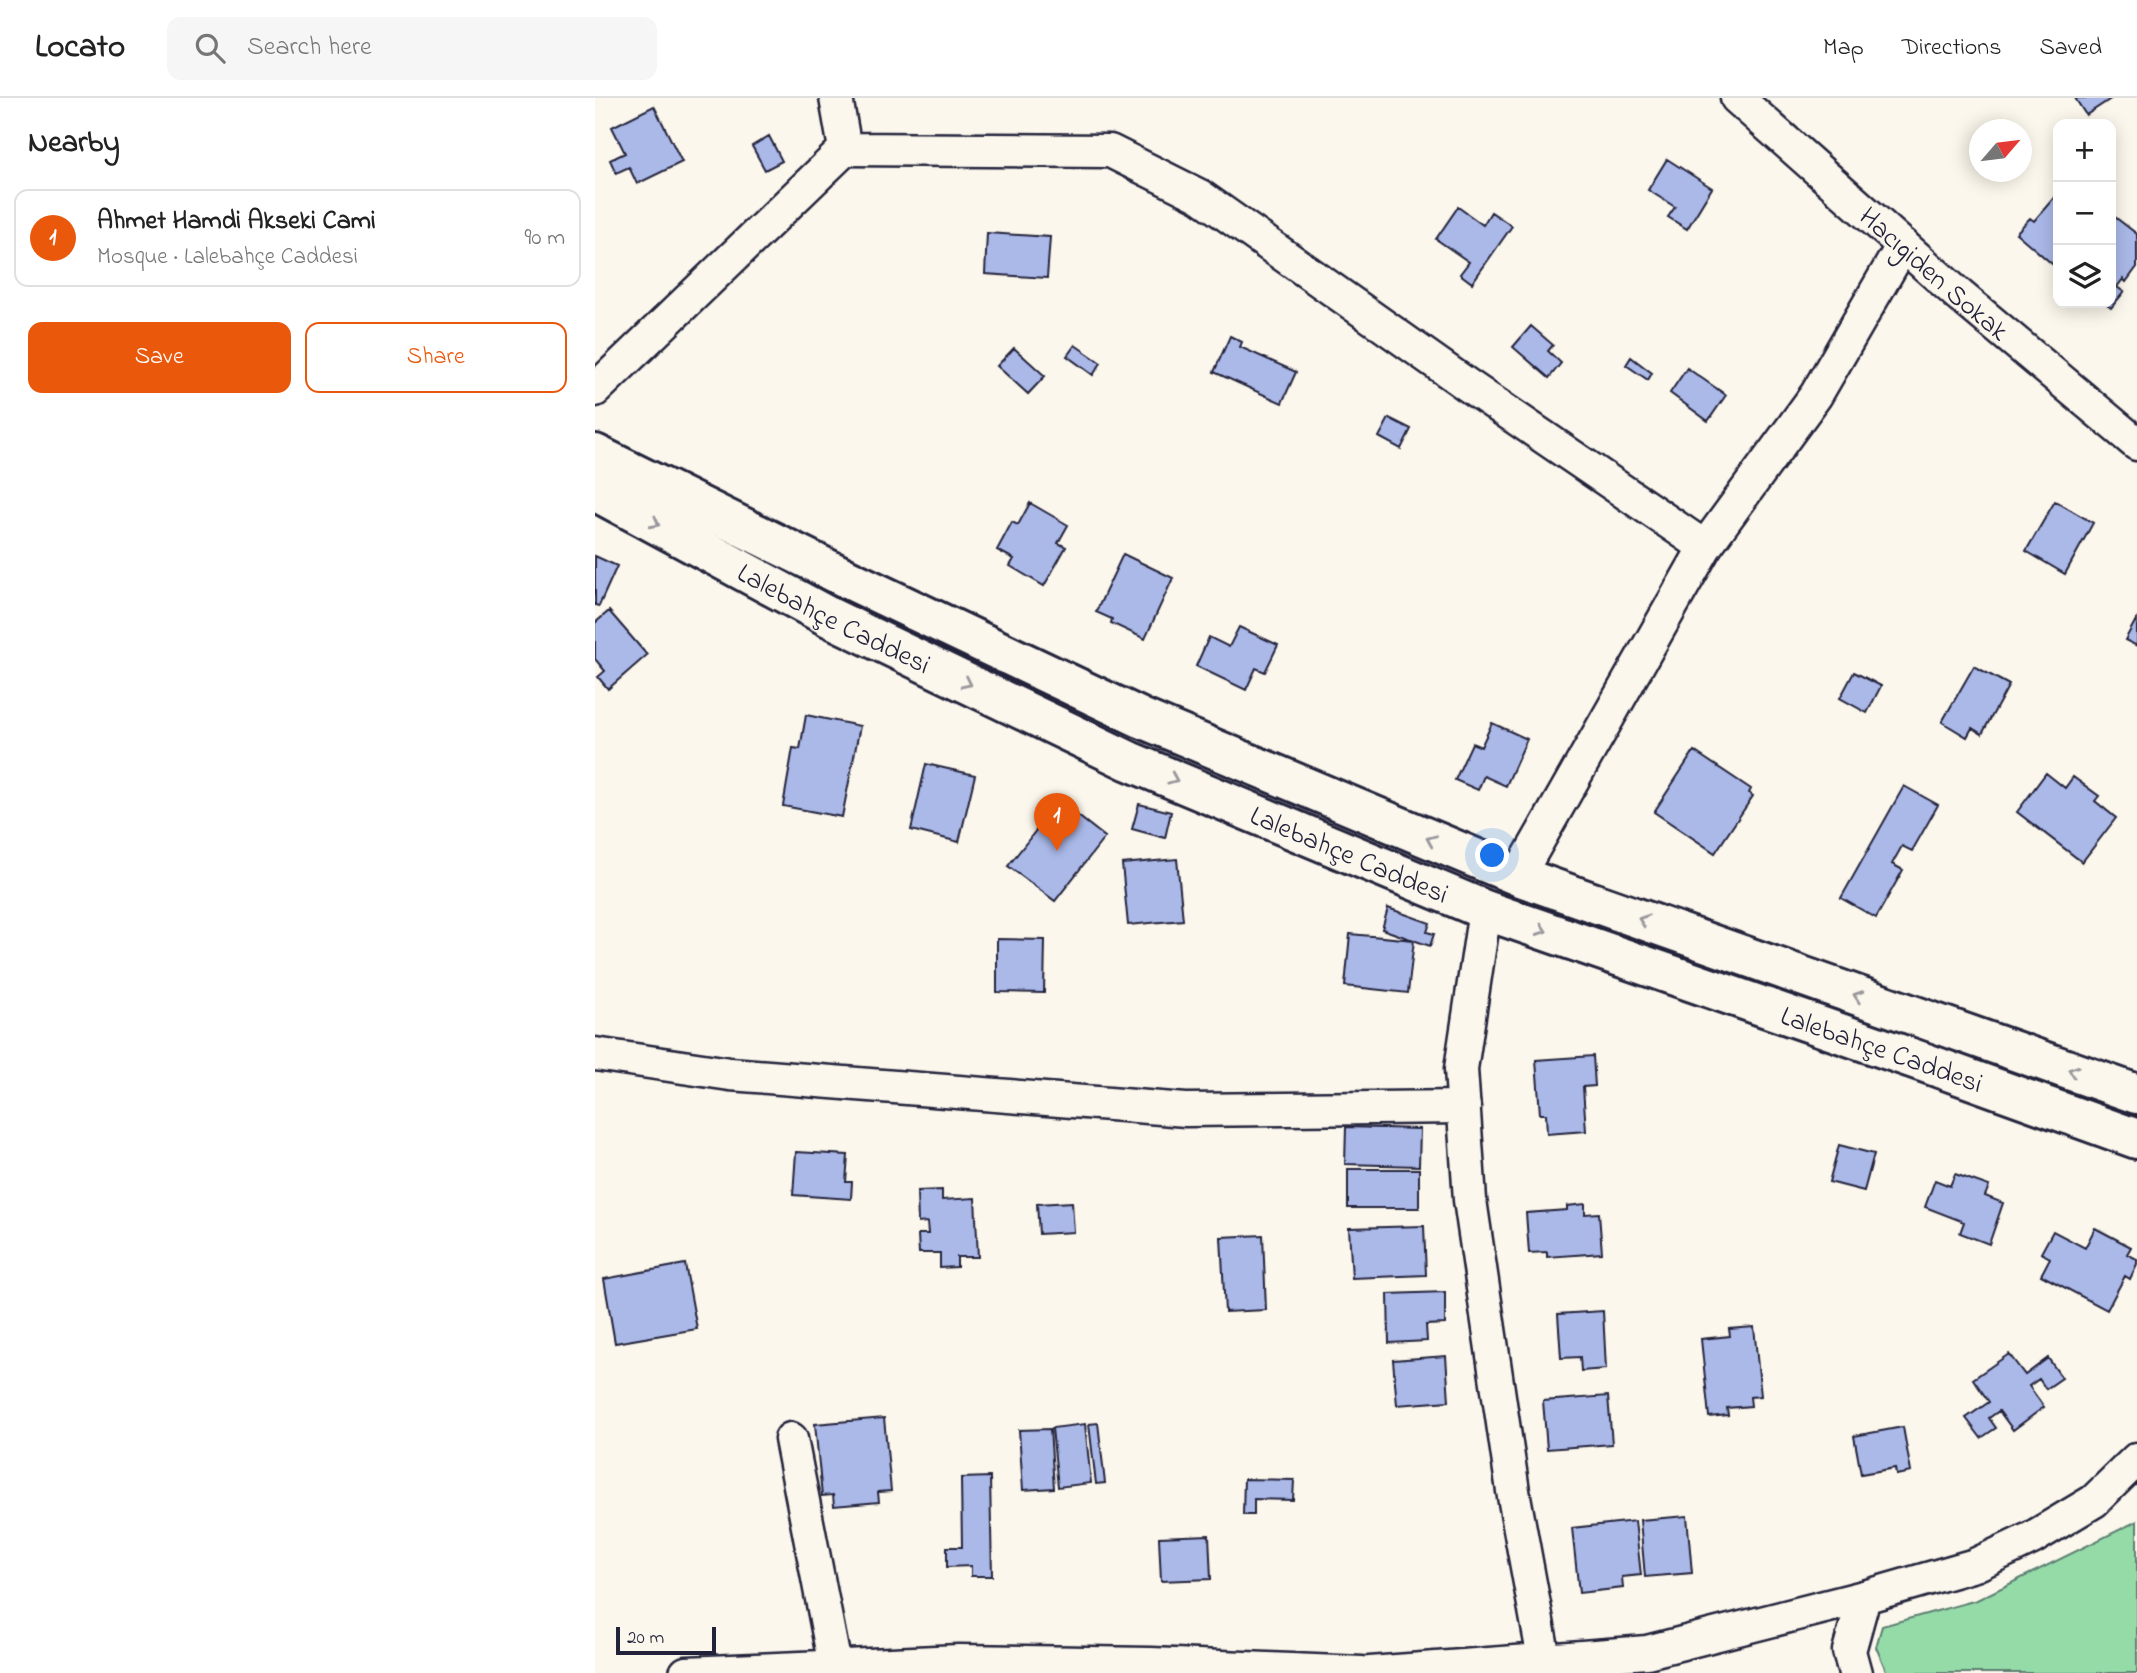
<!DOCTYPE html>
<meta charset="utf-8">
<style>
:root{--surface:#fff;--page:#f6f6f6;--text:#222;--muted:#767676;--line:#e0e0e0;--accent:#ea580c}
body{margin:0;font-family:"Indie Flower",sans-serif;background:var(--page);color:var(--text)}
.controls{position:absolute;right:21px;top:21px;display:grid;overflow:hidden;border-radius:14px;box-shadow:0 4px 18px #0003}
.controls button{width:63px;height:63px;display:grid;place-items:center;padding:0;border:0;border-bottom:2px solid var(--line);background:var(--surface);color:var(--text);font:35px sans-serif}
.compass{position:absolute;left:1374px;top:21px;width:63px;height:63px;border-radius:50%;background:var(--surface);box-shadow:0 4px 18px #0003;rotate:62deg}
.scale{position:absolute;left:21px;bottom:18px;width:100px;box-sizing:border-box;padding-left:7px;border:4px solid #22223b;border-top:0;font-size:19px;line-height:24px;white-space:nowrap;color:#22223b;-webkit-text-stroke:5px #fbf7ec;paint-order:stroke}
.you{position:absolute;left:898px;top:758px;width:24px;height:24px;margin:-18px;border:5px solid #fff;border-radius:50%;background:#1a73e8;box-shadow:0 0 0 10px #1a73e833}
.badge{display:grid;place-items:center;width:46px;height:46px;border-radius:50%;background:var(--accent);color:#fff;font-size:23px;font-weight:700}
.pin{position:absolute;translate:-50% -58px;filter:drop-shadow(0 2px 4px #0008)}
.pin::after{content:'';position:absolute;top:37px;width:24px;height:21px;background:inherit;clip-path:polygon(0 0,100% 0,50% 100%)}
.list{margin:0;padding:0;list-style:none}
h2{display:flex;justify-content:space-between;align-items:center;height:91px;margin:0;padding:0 28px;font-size:30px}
h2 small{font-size:23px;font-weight:400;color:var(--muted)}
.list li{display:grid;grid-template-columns:46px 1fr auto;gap:21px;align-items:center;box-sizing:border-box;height:98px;margin:0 14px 14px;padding:0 14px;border:2px solid var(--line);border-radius:14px}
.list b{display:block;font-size:26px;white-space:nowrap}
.list p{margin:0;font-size:23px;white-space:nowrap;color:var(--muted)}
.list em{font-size:23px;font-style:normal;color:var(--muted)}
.actions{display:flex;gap:14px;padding:21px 28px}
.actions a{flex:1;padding:16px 0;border:2px solid var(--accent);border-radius:14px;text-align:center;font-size:24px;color:var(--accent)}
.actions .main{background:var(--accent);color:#fff}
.icon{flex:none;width:38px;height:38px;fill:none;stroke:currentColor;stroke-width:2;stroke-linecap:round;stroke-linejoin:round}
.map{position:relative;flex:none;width:1542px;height:1575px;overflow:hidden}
header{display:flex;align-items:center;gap:42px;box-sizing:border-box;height:98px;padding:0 35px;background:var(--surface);border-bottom:2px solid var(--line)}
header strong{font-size:33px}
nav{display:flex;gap:38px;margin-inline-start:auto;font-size:24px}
.search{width:490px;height:63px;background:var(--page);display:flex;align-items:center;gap:18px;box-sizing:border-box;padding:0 24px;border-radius:14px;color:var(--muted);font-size:26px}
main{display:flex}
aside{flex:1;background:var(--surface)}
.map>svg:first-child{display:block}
.green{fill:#95dba8;stroke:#5c7e72;stroke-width:2}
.building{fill:#abb9e9;stroke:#22223b;stroke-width:2}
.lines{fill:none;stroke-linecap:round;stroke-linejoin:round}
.minor-casing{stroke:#22223b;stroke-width:37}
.tertiary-casing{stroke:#22223b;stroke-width:44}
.minor{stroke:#fbf7ec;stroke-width:32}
.tertiary{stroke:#fbf7ec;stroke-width:38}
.oneway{stroke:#99979c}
.labels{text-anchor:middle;stroke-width:5;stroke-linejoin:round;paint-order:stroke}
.street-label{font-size:28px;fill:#22223b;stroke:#fbf7ec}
</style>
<header>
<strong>Locato</strong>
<div class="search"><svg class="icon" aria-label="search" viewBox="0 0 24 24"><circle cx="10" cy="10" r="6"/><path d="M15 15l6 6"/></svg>Search here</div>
<nav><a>Map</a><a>Directions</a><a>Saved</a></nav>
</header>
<main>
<aside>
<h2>Nearby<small></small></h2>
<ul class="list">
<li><span class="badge">1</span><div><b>Ahmet Hamdi Akseki Cami</b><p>Mosque · Lalebahçe Caddesi</p></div><em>90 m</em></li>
</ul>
<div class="actions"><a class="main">Save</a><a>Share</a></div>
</aside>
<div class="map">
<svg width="1542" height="1575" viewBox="0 0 1542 1575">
<rect width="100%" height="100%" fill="#fbf7ec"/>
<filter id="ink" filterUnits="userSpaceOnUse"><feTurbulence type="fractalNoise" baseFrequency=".0143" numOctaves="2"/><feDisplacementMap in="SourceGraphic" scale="14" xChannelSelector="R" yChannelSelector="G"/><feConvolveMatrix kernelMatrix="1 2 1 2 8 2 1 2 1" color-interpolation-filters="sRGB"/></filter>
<g filter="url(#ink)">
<path class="green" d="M 1542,1423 L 1542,1575 L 1292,1575 L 1281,1549 L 1287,1528 L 1382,1502 Z"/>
<path class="building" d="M 1480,0 L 1517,0 L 1491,17 Z
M 59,8 L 87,64 L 42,86 L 34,69 L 21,75 L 15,62 L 30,55 L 17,29 Z
M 174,38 L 187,63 L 170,72 L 157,48 Z
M 1072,61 L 1117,90 L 1092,131 L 1073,119 L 1080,109 L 1053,92 Z
M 1463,95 L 1463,171 L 1421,135 L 1435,120 L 1439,123 Z
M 863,109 L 888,127 L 896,114 L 917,128 L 877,185 L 865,176 L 874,164 L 841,141 Z
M 1516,116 L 1542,136 L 1542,169 L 1531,184 L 1528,181 L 1522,189 L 1529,194 L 1516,210 L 1509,205 L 1516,205 Z
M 392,135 L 455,139 L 452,180 L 390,176 Z
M 936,228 L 958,247 L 953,253 L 966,265 L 954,280 L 918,249 Z
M 635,238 L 647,244 L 645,249 L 701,274 L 687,305 L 619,274 Z
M 480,247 L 506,265 L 498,277 L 472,258 Z
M 419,250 L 450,278 L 433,296 L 402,268 Z
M 1036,259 L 1057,275 L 1053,282 L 1031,267 Z
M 1092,270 L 1131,297 L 1113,323 L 1075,295 Z
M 794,320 L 816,331 L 806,351 L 784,339 Z
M 1460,403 L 1498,425 L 1470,476 L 1431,453 Z
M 435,405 L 473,427 L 463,445 L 471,449 L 449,488 L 415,468 L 419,461 L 402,452 L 417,424 L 423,427 Z
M 528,456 L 578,480 L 550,541 L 516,525 L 517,521 L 501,514 Z
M 0,458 L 22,468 L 4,508 L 0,507 Z
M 14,513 L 52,557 L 13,591 L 3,579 L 10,573 L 0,561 L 0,525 Z
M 1542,520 L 1542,548 L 1530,542 Z
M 644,529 L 683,547 L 670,574 L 661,570 L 651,592 L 601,568 L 614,539 L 634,549 Z
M 1379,568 L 1414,587 L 1387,636 L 1377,630 L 1372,639 L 1347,624 Z
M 1259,574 L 1286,588 L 1272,615 L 1245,600 Z
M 211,617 L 265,628 L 247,719 L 188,708 L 198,650 L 205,651 Z
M 897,625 L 932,641 L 911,688 L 889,678 L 883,692 L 860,682 L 877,645 L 886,649 Z
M 1099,653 L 1156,691 L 1154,695 L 1158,698 L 1120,755 L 1059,714 Z
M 331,666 L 380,677 L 364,744 L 316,732 Z
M 1451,675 L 1470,690 L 1478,679 L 1504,698 L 1500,703 L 1521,720 L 1487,764 L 1422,714 Z
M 1309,688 L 1343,707 L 1317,753 L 1307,748 L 1297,766 L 1308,772 L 1281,820 L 1246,800 Z
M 464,703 L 510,739 L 460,803 L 413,768 Z
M 544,706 L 576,714 L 570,740 L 537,731 Z
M 582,761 L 588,822 L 533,827 L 527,766 Z
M 793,810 L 835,825 L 832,834 L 839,836 L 835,848 L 787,831 Z
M 755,836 L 819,842 L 813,895 L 750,888 Z
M 402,841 L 450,842 L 449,895 L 402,894 Z
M 998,958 L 1000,988 L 988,989 L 991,1033 L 952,1036 L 951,1016 L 945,1016 L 941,962 Z
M 751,1029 L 825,1031 L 824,1068 L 750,1066 Z
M 1244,1047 L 1279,1056 L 1269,1093 L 1234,1084 Z
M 201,1054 L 253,1057 L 251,1084 L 257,1084 L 256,1101 L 198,1097 Z
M 753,1071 L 824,1071 L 824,1110 L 753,1110 Z
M 1360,1076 L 1394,1088 L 1390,1098 L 1408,1105 L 1394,1146 L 1365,1135 L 1369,1124 L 1330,1109 L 1340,1082 L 1355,1088 Z
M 347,1092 L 347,1102 L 380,1100 L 383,1159 L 362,1159 L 362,1169 L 345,1170 L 345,1155 L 324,1155 L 323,1136 L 333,1136 L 332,1124 L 323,1125 L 322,1093 Z
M 477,1104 L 479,1134 L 444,1136 L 442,1106 Z
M 990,1106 L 990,1116 L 1004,1115 L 1007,1155 L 952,1159 L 952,1154 L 934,1155 L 931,1115 L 972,1112 L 972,1108 Z
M 829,1128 L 831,1177 L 757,1180 L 754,1130 Z
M 1500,1130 L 1536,1149 L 1532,1156 L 1542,1161 L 1542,1166 L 1535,1181 L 1530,1178 L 1512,1212 L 1446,1177 L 1455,1160 L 1446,1155 L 1458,1133 L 1490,1150 Z
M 668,1137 L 671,1212 L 630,1214 L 626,1139 Z
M 90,1166 L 102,1231 L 20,1245 L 9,1181 Z
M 850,1194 L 850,1226 L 831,1227 L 832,1243 L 794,1245 L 793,1196 Z
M 1008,1213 L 1011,1271 L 986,1273 L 985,1259 L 966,1260 L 963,1216 Z
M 1159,1229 L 1166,1298 L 1155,1299 L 1156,1308 L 1132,1310 L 1133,1317 L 1114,1319 L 1106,1241 L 1135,1238 L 1134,1231 Z
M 1414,1256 L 1430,1277 L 1453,1260 L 1467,1280 L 1451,1291 L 1444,1281 L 1434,1288 L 1449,1309 L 1418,1332 L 1404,1313 L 1394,1320 L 1401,1330 L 1386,1340 L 1371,1320 L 1394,1304 L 1378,1281 Z
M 851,1258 L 854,1303 L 802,1307 L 798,1262 Z
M 1013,1298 L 1017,1346 L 952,1351 L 948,1303 Z
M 289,1320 L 296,1393 L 283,1394 L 284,1404 L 239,1408 L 238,1397 L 227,1398 L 220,1326 Z
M 503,1325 L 510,1385 L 501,1386 L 494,1326 Z
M 490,1326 L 496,1385 L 463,1389 L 457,1330 Z
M 1308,1329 L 1316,1374 L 1301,1377 L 1300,1370 L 1266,1376 L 1259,1338 Z
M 455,1331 L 459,1390 L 428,1392 L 424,1332 Z
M 395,1379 L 397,1478 L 376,1478 L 376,1468 L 352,1469 L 352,1449 L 367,1449 L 366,1380 Z
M 649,1381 L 699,1382 L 698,1402 L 659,1401 L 659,1417 L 648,1417 Z
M 1092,1418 L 1097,1475 L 1050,1479 L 1045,1422 Z
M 1040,1423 L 1046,1477 L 1027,1479 L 1028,1490 L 984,1495 L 977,1430 Z
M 614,1437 L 616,1481 L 566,1483 L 564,1439 Z"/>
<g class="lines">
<defs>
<g id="minor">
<path d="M 241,0 L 250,51 L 515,53 L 605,98 L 871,286 L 1110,449"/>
<path id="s1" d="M 1142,0 L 1364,197 L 1542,346"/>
<path d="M 0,292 L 250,51"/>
<path d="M 923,778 L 1110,449 L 1221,297 L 1308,147"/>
<path d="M 890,812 L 866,971 L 875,1102 L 918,1393 L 949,1561"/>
<path d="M 0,956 L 135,976 L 591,1012 L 869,1009"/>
<path d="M 196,1341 L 240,1568"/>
<path d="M 91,1575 L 364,1563 L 556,1566 L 767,1575"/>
<path d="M 775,1575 L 1052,1554 L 1269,1499 L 1380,1467 L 1437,1440 L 1499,1403 L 1542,1361"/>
<path d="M 1260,1575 L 1254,1553 L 1269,1499"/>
</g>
<g id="tertiary">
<path d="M 0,356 L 253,481 L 546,620 L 923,778 L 1542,996"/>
<path id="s2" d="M 0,393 L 234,519 L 534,663 L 890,812 L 1328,964 L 1542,1041"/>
</g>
</defs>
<use href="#minor" class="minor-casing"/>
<use href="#tertiary" class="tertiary-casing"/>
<use href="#minor" class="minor"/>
<use href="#tertiary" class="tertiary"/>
</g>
<defs><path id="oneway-chevron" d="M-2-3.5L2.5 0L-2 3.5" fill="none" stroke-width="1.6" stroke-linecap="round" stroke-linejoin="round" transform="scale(1.75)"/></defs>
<g class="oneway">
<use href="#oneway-chevron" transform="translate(60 425) rotate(28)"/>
<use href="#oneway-chevron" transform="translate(372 585) rotate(26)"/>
<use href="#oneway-chevron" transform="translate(578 681) rotate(23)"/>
<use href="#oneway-chevron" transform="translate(836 742) rotate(-157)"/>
<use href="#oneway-chevron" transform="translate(1048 822) rotate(-161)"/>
<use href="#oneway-chevron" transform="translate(947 832) rotate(19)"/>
<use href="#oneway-chevron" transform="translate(1263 898) rotate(-161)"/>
<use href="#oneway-chevron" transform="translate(1478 973) rotate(-161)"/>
</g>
</g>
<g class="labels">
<g class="street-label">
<text dy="10" stroke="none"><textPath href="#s1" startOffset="264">Hacıgiden Sokak</textPath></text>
<text dy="10" stroke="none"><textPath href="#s2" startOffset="271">Lalebahçe Caddesi</textPath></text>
<text dy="10" stroke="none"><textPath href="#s2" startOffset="838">Lalebahçe Caddesi</textPath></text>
<text dy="10" stroke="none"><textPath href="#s2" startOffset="1405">Lalebahçe Caddesi</textPath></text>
</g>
</g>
</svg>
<div class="controls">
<button>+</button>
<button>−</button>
<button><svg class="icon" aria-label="layers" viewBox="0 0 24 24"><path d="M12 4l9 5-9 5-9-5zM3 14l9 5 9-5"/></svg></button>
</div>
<svg class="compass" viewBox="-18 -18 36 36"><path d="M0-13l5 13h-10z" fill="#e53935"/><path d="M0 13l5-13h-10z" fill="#767676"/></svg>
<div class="scale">20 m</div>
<div class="you"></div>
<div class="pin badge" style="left:462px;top:753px">1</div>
</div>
</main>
